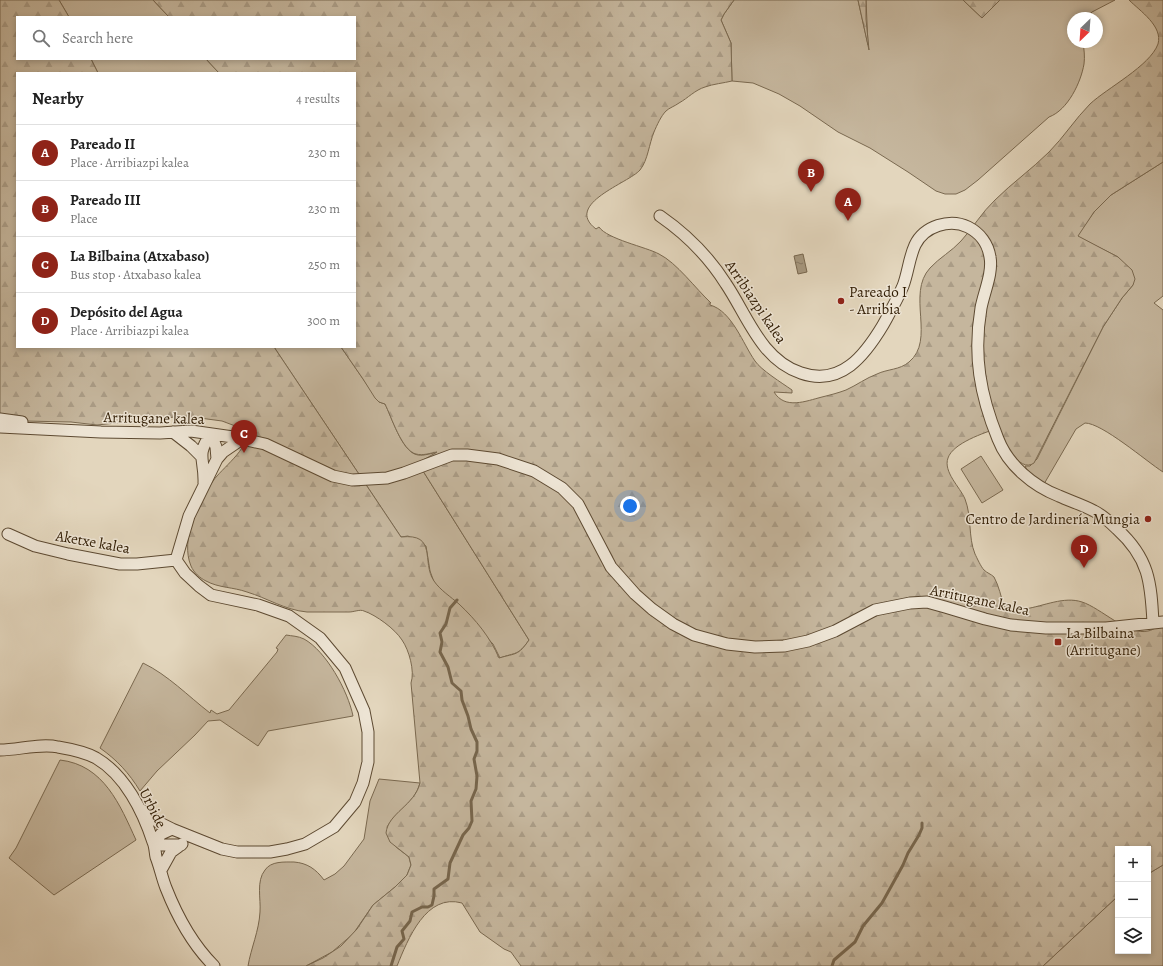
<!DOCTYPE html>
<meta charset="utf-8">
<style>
:root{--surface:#fff;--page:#f6f6f6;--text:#222;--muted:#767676;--line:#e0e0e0;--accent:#8f2418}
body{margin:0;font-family:Alegreya,serif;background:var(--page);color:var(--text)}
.controls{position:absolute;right:12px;bottom:12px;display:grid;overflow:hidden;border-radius:0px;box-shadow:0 2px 6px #0003}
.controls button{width:36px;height:36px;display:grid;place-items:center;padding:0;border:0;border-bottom:1px solid var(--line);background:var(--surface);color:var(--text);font:20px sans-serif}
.compass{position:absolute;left:1067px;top:12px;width:36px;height:36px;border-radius:50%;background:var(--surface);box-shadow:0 2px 6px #0003;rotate:205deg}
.you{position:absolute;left:630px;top:506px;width:14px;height:14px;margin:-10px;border:3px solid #fff;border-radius:50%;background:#1a73e8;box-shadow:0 0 0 6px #1a73e833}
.badge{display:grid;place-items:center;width:26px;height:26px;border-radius:50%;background:var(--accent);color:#fff;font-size:13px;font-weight:700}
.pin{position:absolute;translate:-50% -33px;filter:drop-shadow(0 1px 2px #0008)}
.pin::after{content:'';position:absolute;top:21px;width:14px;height:12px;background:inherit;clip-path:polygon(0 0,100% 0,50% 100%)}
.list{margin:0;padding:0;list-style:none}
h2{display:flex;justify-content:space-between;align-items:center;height:52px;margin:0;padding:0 16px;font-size:17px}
h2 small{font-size:13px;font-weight:400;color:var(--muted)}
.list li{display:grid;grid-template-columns:26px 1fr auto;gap:12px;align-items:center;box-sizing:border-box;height:56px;padding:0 16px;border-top:1px solid var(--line)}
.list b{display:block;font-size:15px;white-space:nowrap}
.list p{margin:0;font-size:13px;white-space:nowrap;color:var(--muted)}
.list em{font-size:13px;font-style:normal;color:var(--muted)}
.icon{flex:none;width:22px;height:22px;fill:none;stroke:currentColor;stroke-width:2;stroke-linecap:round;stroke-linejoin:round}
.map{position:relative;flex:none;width:1163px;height:966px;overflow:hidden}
.search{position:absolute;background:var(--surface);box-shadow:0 2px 6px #0003;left:16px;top:16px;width:340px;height:44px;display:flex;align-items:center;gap:10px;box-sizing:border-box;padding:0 14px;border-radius:0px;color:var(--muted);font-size:15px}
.panel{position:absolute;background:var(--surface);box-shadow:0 2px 6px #0003;left:16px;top:72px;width:340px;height:276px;border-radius:0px}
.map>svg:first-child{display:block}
.green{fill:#c5b69d;stroke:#7a6950}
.forest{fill:url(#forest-firs);stroke:#7a6950}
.water{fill:url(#water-ripples);stroke:#77664d}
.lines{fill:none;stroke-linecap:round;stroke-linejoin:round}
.stream{stroke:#77664d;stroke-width:3}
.minor-casing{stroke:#5d4a32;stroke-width:13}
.minor{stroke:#ede4d4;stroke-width:11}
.poi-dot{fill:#8f2418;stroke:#ede4d4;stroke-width:1.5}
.labels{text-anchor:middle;stroke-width:3;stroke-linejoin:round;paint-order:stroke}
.poi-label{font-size:15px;fill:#301c03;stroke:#ede4d4;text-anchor:start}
.street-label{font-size:15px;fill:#301c03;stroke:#ede4d4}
</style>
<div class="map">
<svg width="1163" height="966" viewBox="0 0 1163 966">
<defs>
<pattern id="forest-firs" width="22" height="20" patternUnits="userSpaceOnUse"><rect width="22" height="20" fill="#c5b69d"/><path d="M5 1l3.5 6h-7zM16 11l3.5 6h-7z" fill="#aa9c86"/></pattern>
<pattern id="water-ripples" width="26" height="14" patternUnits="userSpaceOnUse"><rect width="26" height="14" fill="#a6977e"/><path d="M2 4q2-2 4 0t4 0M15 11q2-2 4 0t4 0" fill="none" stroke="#887a65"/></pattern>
</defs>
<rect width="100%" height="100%" fill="#e3d6bd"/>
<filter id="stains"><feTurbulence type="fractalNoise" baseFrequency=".005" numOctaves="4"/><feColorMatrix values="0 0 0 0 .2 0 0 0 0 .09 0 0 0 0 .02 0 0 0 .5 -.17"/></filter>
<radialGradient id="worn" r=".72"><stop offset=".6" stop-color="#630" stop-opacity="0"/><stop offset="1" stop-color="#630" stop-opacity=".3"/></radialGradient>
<path class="green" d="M 59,0 L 153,0 L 169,17 L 69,17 Z
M 734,0 L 858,0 L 868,45 L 866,0 L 963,0 L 982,18 L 1000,0 L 1115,0 L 1092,12 L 1086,18 L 1073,18 L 1073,42 L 1083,42 C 1084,49 1085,57 1084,64 C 1081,82 1068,110 1049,117 L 978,180 L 965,190 L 956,194 L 945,194 L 936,191 L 908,172 L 870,148 L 838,132 L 800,106 L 779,94 L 753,83 L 732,81 L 731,43 L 721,20 L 724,14 Z
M 91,59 L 206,59 L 219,73 L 98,73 Z
M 1163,162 L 1163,296 L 1154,303 L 1163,310 L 1163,472 C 1146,461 1102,423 1085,423 L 1076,429 L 1044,484 L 1030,476 L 1025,466 L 1030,466 L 1037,459 L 1103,327 L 1122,298 L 1133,285 L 1118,257 L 1077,236 L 1094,212 L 1111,195 Z
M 274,347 L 341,347 L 379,402 L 385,404 C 392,417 402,453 418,455 C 424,456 432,453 439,452 L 418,463 L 529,640 C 518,656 516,652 500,658 L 493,644 L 434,582 L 430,571 L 426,546 L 408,536 L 401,537 Z
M 981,456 L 1003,490 L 982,503 L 961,469 Z
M 286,635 C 292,636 298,636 304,639 C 326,651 348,691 353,716 L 268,731 L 258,746 L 220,720 L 208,721 L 195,735 L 157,771 L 140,791 C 129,773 117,760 100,748 L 143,663 C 168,675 188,696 210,713 L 211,710 L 217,714 L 229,710 L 277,652 L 278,649 L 276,648 Z
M 60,760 C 104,765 120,805 136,840 L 54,895 L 9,858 L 16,848 Z
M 379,779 L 420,783 C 415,803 396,810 387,827 L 396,847 L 409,857 L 411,865 L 407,875 L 395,887 L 373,905 L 353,934 L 332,952 L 306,966 L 248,966 C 251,948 259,931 260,912 C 261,899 256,881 265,870 C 271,861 284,862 294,862 C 307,863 316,869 324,880 L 335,874 L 344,866 L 364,839 L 370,801 Z
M 1163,865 L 1163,966 L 1043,966 L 1118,896 L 1118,951 L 1148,951 L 1148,874 Z"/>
<path class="forest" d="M 0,0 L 59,0 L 69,17 L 17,17 L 17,59 L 91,59 L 98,73 L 17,73 L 17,347 L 274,347 L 401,537 C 438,533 421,562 434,581 C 440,590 451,597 459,604 C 476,620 490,637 499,658 C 516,653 518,656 529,640 L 418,463 L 437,452 C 430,453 423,456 416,454 C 402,451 391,416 385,404 L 379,402 L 375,398 L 363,379 L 341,347 L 355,347 L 355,73 L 219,73 L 206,59 L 355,59 L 355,17 L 169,17 L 153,0 L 734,0 L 724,14 L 721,20 L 731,43 L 732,81 C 724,83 713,84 705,87 C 695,90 688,98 679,103 C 675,106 669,108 666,111 C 661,116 657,125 654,132 C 649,144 648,160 640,170 C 629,183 563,204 596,229 L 599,227 C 607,239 646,247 659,254 C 677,263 695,288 711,303 L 710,303 L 710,305 C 732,311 743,344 755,361 C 761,370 782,383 792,390 L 792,393 L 774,392 C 785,410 806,401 822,397 C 830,395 838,393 846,390 C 857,385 866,378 877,374 C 887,369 900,370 909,362 C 936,340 906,294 930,268 C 939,258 952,251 961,241 C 973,228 982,212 995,200 C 1012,183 1032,169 1049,152 C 1064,137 1075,119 1090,104 C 1107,88 1150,66 1158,44 C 1163,26 1140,11 1129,0 L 1163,0 L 1163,162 L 1111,195 L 1094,212 L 1078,236 L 1118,257 L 1132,270 L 1135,279 L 1133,285 L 1122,298 L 1103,327 L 1034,463 C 1019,474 1002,439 998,428 C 984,433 953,443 948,458 C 943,472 960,487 965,499 C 972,517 968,537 975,554 C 977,558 981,567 984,570 C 987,573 991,574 994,577 C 999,586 1001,597 1004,606 C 1011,607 1019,611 1025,609 C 1044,606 1064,596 1082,602 C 1101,608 1128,636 1148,631 C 1154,630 1159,625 1163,621 L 1163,865 L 1148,874 L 1148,849 L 1118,849 L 1118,896 L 1043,966 L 521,966 L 511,952 L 504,949 L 480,932 L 462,903 C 426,893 408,939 397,966 L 306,966 L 323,958 L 341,946 L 357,929 L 373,905 L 395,887 L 407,875 L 411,865 L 409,857 L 390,842 L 386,833 C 388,813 415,805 420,783 L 411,683 C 415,671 409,650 402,640 C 395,629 376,615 364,611 C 360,609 354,612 349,612 C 335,612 321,612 307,612 C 285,610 267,598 247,592 C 233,587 219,588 206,581 C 200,578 194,573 191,566 C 180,540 198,502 213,481 C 221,469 250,448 246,433 L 238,427 L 222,421 L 185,416 L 97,425 L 71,422 L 24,421 L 0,414 Z
M 858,0 L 866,0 L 866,19 L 869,50 Z
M 963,0 L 1000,0 L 982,18 Z"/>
<path class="water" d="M 803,254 L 807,272 L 798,274 L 794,256 Z"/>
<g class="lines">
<path class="stream" d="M 391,966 L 397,947 L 404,939 L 402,931 L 410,921 L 412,912 L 422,907 L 428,907 L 432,905 L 434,896 L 434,889 L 448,879 L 450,863 L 463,835 L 469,828 L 472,821 L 471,801 L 476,789 L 477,776 L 474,759 L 477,751 L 477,742 L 471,729 L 468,716 L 462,700 L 461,691 L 452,683 L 448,667 L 440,652 L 442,642 L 440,633 L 446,624 L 450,608 L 457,600
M 832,966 L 834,960 L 855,942 L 863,926 L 882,903 L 903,865 L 908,853 L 919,835 L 922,828 L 922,823"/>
<defs>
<path id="minor" d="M 660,216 C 686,234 709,257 726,284 C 747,315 761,360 801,373 C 841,387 865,355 883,325 C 890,312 897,300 903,286 C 908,273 909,258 915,245 C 924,226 950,218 968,227 C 980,233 988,244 990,257 C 993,273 984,292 981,308 C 973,355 980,395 998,439 C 1008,465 1033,486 1059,496 C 1070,501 1083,505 1094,511 C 1102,515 1110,522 1117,529 C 1149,558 1151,582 1153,623
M 0,419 L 22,422
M 0,427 L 101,432 L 160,433 L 191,431 L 233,437 L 265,444 L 333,476 L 352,480 L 387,478 L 404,473 L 452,455 L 467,455 L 498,459 L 534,471 L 562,488 L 578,504 L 611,567 L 635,594 L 652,609 L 673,624 L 694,635 L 727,644 L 755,647 L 784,646 L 808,641 L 835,631 L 875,610 L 910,603 L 927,602 L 945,607 L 985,619 L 1011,625 L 1046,628 L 1106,628 L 1163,622
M 173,432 L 191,446 L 201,456
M 211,434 L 216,447 L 217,459
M 204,483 C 205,459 195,456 211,434
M 8,534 L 35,546 L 68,554 L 120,564 L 137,564 L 176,560
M 0,750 C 18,750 41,743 58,747 C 70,749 85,752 96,758 C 125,775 143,811 153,842 C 155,846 155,852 156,857 C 160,867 162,878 166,888 C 177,916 193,945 214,966
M 139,808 L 158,822 L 172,829
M 181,845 L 162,845 L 154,843 L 161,834 L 172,829 L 222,849 L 237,852 L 270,852 L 287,849 L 305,844 L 334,827 L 355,802 L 363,783 L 368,762 L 368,732 L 364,711 L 345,668 L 320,638 L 289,616 L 258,605 L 211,595 L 199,586 L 185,573 L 176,560 L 189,516 L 217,459 L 223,452 L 242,439
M 161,870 L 171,852 L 182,844"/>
</defs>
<use href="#minor" class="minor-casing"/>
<use href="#minor" class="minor"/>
</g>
<g class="poi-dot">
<circle cx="841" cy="301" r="4"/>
<circle cx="1148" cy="519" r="4"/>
<rect x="1054" y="638" width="8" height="8" rx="2"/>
</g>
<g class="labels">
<g class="poi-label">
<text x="849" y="297">Pareado I<tspan x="849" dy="17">- Arribia</tspan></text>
<text x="1140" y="524" text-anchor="end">Centro de Jardinería Mungia</text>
<text x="1066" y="638">La Bilbaina<tspan x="1066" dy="17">(Arritugane)</tspan></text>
</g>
<g class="street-label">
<text transform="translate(756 302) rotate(56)" y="5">Arribiazpi kalea</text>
<text transform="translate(154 418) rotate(1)" y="5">Arritugane kalea</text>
<text transform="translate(93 542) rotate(10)" y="5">Aketxe kalea</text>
<text transform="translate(980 600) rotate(12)" y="5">Arritugane kalea</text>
<text transform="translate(153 808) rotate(63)" y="5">Urbide</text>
</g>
</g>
<rect width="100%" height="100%" filter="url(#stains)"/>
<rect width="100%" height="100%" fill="url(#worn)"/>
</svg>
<div class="controls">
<button>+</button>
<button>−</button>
<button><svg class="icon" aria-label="layers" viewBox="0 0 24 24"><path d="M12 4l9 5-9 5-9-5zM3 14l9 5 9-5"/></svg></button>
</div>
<svg class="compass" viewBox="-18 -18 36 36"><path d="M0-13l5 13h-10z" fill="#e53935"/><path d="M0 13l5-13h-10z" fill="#767676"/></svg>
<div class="you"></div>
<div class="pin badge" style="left:848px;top:221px">A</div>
<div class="pin badge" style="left:811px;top:192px">B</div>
<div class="pin badge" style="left:244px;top:453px">C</div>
<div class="pin badge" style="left:1084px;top:568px">D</div>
<div class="search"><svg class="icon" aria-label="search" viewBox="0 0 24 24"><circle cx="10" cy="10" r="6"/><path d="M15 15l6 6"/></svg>Search here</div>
<section class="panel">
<h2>Nearby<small>4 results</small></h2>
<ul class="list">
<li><span class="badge">A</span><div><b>Pareado II</b><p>Place · Arribiazpi kalea</p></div><em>230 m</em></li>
<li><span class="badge">B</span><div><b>Pareado III</b><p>Place</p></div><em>230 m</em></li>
<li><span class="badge">C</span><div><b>La Bilbaina (Atxabaso)</b><p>Bus stop · Atxabaso kalea</p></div><em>250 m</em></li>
<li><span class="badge">D</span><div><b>Depósito del Agua</b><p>Place · Arribiazpi kalea</p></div><em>300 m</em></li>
</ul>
</section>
</div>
